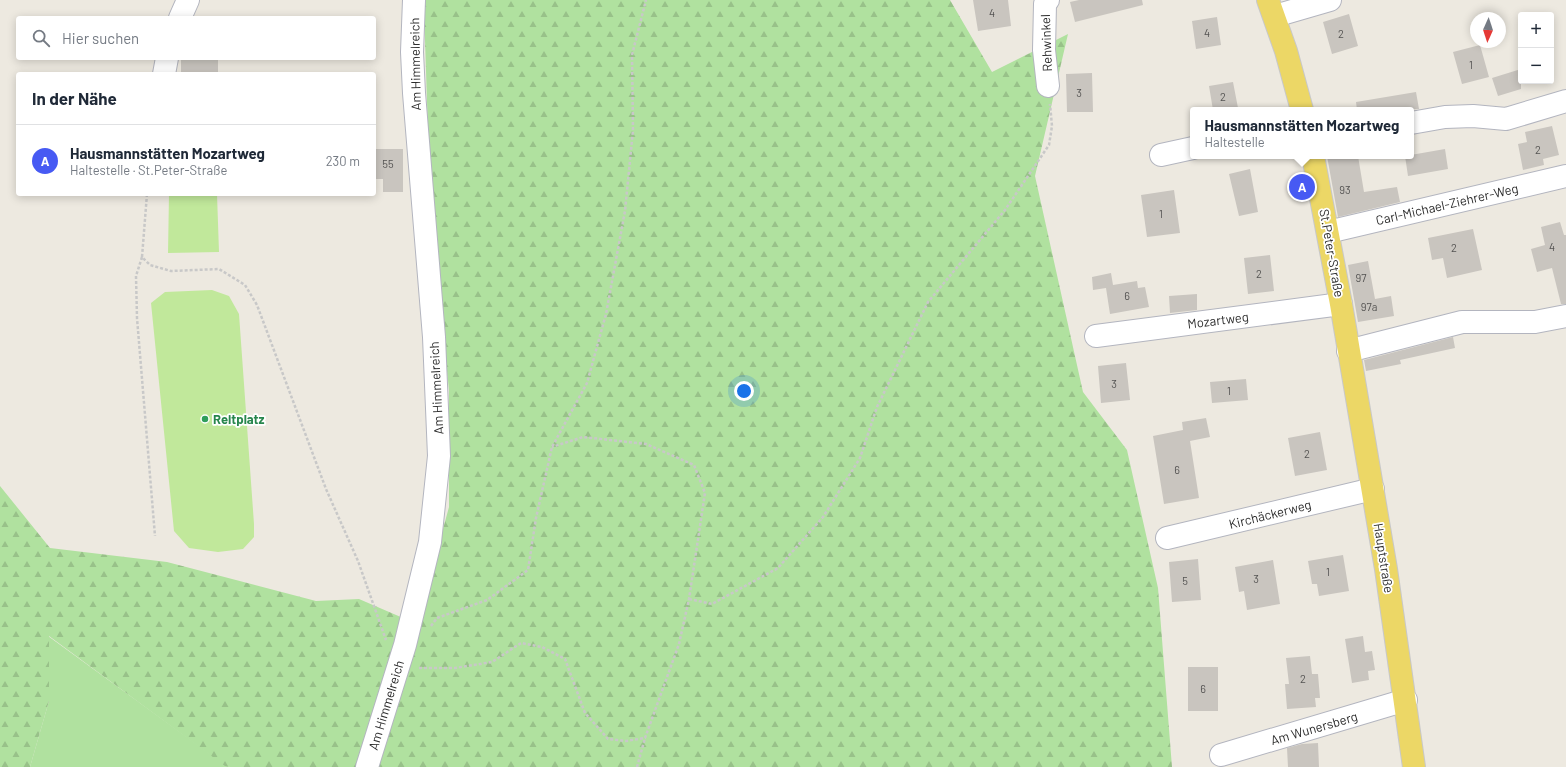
<!DOCTYPE html>
<html lang="de">
<meta charset="utf-8">
<style>
:root{--surface:#fff;--page:#f2f2f3;--text:#1f2937;--muted:#747a83;--line:#e0e1e3;--accent:#475af3}
body{margin:0;font-family:Barlow,sans-serif;background:var(--page);color:var(--text)}
.controls{position:absolute;right:12px;top:12px;display:grid;overflow:hidden;border-radius:4px;box-shadow:0 2px 10px #0003}
.controls button{width:36px;height:36px;display:grid;place-items:center;padding:0;border:0;border-bottom:1px solid var(--line);background:var(--surface);color:var(--text);font:20px sans-serif}
.compass{position:absolute;left:1470px;top:12px;width:36px;height:36px;border-radius:50%;background:var(--surface);box-shadow:0 2px 10px #0003;rotate:183deg}
.you{position:absolute;left:744px;top:391px;width:14px;height:14px;margin:-10px;border:3px solid #fff;border-radius:50%;background:#1a73e8;box-shadow:0 0 0 6px #1a73e833}
.badge{display:grid;place-items:center;width:26px;height:26px;border-radius:50%;background:var(--accent);color:#fff;font-size:13px;font-weight:700}
.pin{position:absolute;translate:-50% -50%;border:2px solid #fff;box-shadow:0 1px 4px #0006}
.popup{position:absolute;left:1190px;top:107px;width:224px;height:52px;box-sizing:border-box;display:grid;place-content:center;border-radius:4px;background:var(--surface);filter:drop-shadow(0 1px 3px #0005);font-size:13px;white-space:nowrap;color:var(--muted)}
.popup b{font-size:15px;color:var(--text)}
.popup::after{content:'';position:absolute;left:50%;top:100%;margin-left:-8px;border:8px solid transparent;border-top-color:var(--surface)}
.list{margin:0;padding:0;list-style:none}
h2{display:flex;justify-content:space-between;align-items:center;height:52px;margin:0;padding:0 16px;font-size:17px}
h2 small{font-size:13px;font-weight:400;color:var(--muted)}
.list li{display:grid;grid-template-columns:26px 1fr auto;gap:12px;align-items:center;box-sizing:border-box;height:72px;padding:0 16px;border-top:1px solid var(--line)}
.list b{display:block;font-size:15px;white-space:nowrap}
.list p{margin:0;font-size:13px;white-space:nowrap;color:var(--muted)}
.list em{font-size:13px;font-style:normal;color:var(--muted)}
.icon{flex:none;width:22px;height:22px;fill:none;stroke:currentColor;stroke-width:2;stroke-linecap:round;stroke-linejoin:round}
.map{position:relative;flex:none;width:1566px;height:767px;overflow:hidden}
.search{position:absolute;background:var(--surface);box-shadow:0 2px 10px #0003;left:16px;top:16px;width:360px;height:44px;display:flex;align-items:center;gap:10px;box-sizing:border-box;padding:0 14px;border-radius:4px;color:var(--muted);font-size:15px}
.panel{position:absolute;background:var(--surface);box-shadow:0 2px 10px #0003;left:16px;top:72px;width:360px;height:124px;border-radius:4px}
.map>svg:first-child{display:block}
.grass{fill:#b0e19f}
.forest{fill:url(#forest-firs)}
.pitch{fill:#c1e89b}
.building{fill:#c9c5bf}
.lines{fill:none;stroke-linecap:round;stroke-linejoin:round}
.minor-casing{stroke:#b3b5bf;stroke-width:24}
.major-casing{stroke:#c8c8c8;stroke-width:24}
.path{stroke:#c8c8c8;stroke-width:2.5;stroke-dasharray:3 2;stroke-linecap:butt}
.minor{stroke:#fff;stroke-width:22}
.major{stroke:#ecd766;stroke-width:22}
.leisure-dot{fill:#2e9e5b;stroke:#fff;stroke-width:1.5}
.labels{text-anchor:middle;stroke-width:3.5;stroke-linejoin:round;paint-order:stroke}
.number-label{font-size:11px;fill:#545352}
.street-label{font-size:13px;fill:#2d2d2d;stroke:#fff}
.leisure-label{font-size:13px;font-weight:bold;fill:#27864d;stroke:#fff;text-anchor:start}
</style>
<div class="map">
<svg width="1566" height="767" viewBox="0 0 1566 767">
<defs>
<pattern id="forest-firs" width="22" height="20" patternUnits="userSpaceOnUse"><rect width="22" height="20" fill="#b0e19f"/><path d="M5 1l3.5 6h-7zM16 11l3.5 6h-7z" fill="#98c189"/></pattern>
</defs>
<rect width="100%" height="100%" fill="#ede9e0"/>
<path class="grass" d="M 48,636 L 225,765 L 230,767 L 30,767 L 49,701 Z"/>
<path class="forest" d="M 410,0 L 950,0 L 992,72 L 1068,34 L 1035,176 L 1083,392 L 1127,450 L 1158,588 L 1172,767 L 230,767 L 225,766 L 49,636 L 49,701 L 30,767 L 0,767 L 0,486 L 50,548 L 167,562 L 316,601 L 359,599 L 417,624 L 449,507 L 449,390 L 431,223 L 424,10 Z"/>
<path class="pitch" d="M 169,194 L 217,194 L 219,252 L 168,253 Z
M 212,290 L 229,296 L 239,314 L 254,524 L 254,537 L 243,549 L 218,552 L 189,548 L 174,531 L 151,303 L 165,292 Z"/>
<path class="building" d="M 973,0 L 1008,0 L 1011,26 L 978,31 Z
M 1079,0 L 1142,0 L 1143,5 L 1075,22 L 1070,2 Z
M 1349,14 L 1358,46 L 1332,54 L 1323,22 Z
M 1217,17 L 1221,45 L 1196,49 L 1192,21 Z
M 1480,45 L 1489,77 L 1462,84 L 1453,52 Z
M 181,58 L 218,58 L 218,74 L 181,74 Z
M 1521,69 L 1521,89 L 1498,96 L 1492,78 Z
M 1092,73 L 1093,112 L 1067,112 L 1066,74 Z
M 1233,82 L 1238,108 L 1213,110 L 1209,86 Z
M 1416,92 L 1419,109 L 1357,110 L 1356,102 Z
M 1552,126 L 1559,155 L 1543,159 L 1544,165 L 1523,170 L 1518,144 L 1527,142 L 1525,132 Z
M 374,149 L 403,149 L 403,192 L 383,192 L 383,179 L 374,179 Z
M 1445,149 L 1448,169 L 1408,176 L 1405,156 Z
M 1327,156 L 1358,156 L 1364,192 L 1397,187 L 1400,202 L 1338,217 Z
M 1250,169 L 1258,212 L 1239,216 L 1229,174 Z
M 1174,190 L 1180,233 L 1147,237 L 1141,195 Z
M 1560,222 L 1564,235 L 1566,235 L 1566,304 L 1561,304 L 1552,268 L 1537,272 L 1531,249 L 1545,245 L 1541,227 Z
M 1473,229 L 1482,270 L 1447,278 L 1443,258 L 1432,260 L 1428,238 Z
M 1270,255 L 1274,291 L 1248,294 L 1244,258 Z
M 1368,261 L 1375,299 L 1391,296 L 1394,316 L 1358,322 L 1348,265 Z
M 1111,273 L 1113,285 L 1137,281 L 1138,288 L 1145,287 L 1149,307 L 1110,314 L 1106,288 L 1093,290 L 1092,277 Z
M 1197,294 L 1197,310 L 1170,313 L 1169,296 Z
M 1453,337 L 1455,348 L 1400,360 L 1401,364 L 1366,371 L 1364,360 Z
M 1126,363 L 1130,400 L 1101,403 L 1098,366 Z
M 1246,379 L 1248,400 L 1212,403 L 1210,382 Z
M 1206,418 L 1210,437 L 1190,441 L 1199,498 L 1164,504 L 1153,436 L 1183,430 L 1182,422 Z
M 1320,432 L 1327,470 L 1295,476 L 1288,438 Z
M 1343,555 L 1349,591 L 1319,596 L 1317,584 L 1312,584 L 1308,561 Z
M 1198,559 L 1201,600 L 1172,602 L 1169,562 Z
M 1273,560 L 1280,604 L 1247,610 L 1244,591 L 1239,592 L 1235,567 Z
M 1363,636 L 1365,652 L 1372,651 L 1375,670 L 1368,671 L 1369,680 L 1352,683 L 1345,639 Z
M 1310,656 L 1312,674 L 1318,674 L 1320,698 L 1315,698 L 1316,707 L 1287,709 L 1285,684 L 1289,684 L 1286,658 Z
M 1188,667 L 1218,667 L 1218,711 L 1188,711 Z
M 1318,743 L 1319,767 L 1288,767 L 1287,748 L 1302,744 Z"/>
<g class="lines">
<defs>
<path id="minor" d="M 1048,0 L 1045,4 L 1044,50 L 1048,86
M 1275,16 L 1330,0
M 180,18 L 188,0
M 164,74 L 167,58
M 1411,123 L 1445,117 L 1473,116 L 1506,119 L 1566,101
M 1161,155 L 1193,148
M 1328,232 L 1566,176
M 1096,336 L 1341,304
M 1348,351 L 1462,322 L 1535,322 L 1566,316
M 1167,538 L 1373,489
M 1221,755 L 1406,700
M 367,767 L 405,645 L 430,542 L 439,456 L 434,337 L 414,93 L 412,52 L 414,0"/>
<path id="major" d="M 1268,0 L 1286,51 L 1302,110
M 1313,156 L 1341,304 L 1386,569 L 1414,767"/>
</defs>
<use href="#minor" class="minor-casing"/>
<use href="#major" class="major-casing"/>
<path class="path" d="M 147,194 L 142,257 L 150,265 L 171,271 L 219,269 L 245,285 L 257,305 L 326,489 L 358,561 L 386,640
M 142,257 L 136,276 L 137,318 L 155,536
M 689,599 L 712,604 L 778,568 L 823,517 L 860,458 L 877,407 L 928,302 L 1005,210 L 1049,145 L 1052,126 L 1050,104
M 431,626 L 437,618 L 487,600 L 528,570 L 536,518 L 552,447 L 587,383 L 606,314 L 625,211 L 633,130 L 632,55 L 646,0
M 419,668 L 455,668 L 492,662 L 521,643 L 542,647 L 565,659 L 585,713 L 608,739 L 626,741 L 645,738 L 679,644 L 689,599 L 705,493 L 694,465 L 646,444 L 583,437 L 552,447
M 637,767 L 645,738"/>
<use href="#minor" class="minor"/>
<use href="#major" class="major"/>
</g>
<circle class="leisure-dot" cx="205" cy="419" r="4"/>
<g class="labels">
<g class="number-label">
<text x="992" y="17">4</text>
<text x="1207" y="37">4</text>
<text x="1341" y="38">2</text>
<text x="1471" y="69">1</text>
<text x="1079" y="97">3</text>
<text x="1223" y="101">2</text>
<text x="1538" y="154">2</text>
<text x="388" y="168">55</text>
<text x="1345" y="194">93</text>
<text x="1161" y="218">1</text>
<text x="1552" y="251">4</text>
<text x="1454" y="252">2</text>
<text x="1259" y="278">2</text>
<text x="1361" y="282">97</text>
<text x="1127" y="300">6</text>
<text x="1369" y="311">97a</text>
<text x="1114" y="388">3</text>
<text x="1229" y="395">1</text>
<text x="1307" y="458">2</text>
<text x="1177" y="474">6</text>
<text x="1328" y="576">1</text>
<text x="1256" y="583">3</text>
<text x="1185" y="585">5</text>
<text x="1303" y="683">2</text>
<text x="1203" y="693">6</text>
</g>
<g class="street-label">
<text transform="translate(1046 43) rotate(-92)" y="5">Rehwinkel</text>
<text transform="translate(415 64) rotate(-91)" y="5">Am Himmelreich</text>
<text transform="translate(1447 204) rotate(-13)" y="5">Carl-Michael-Ziehrer-Weg</text>
<text transform="translate(1332 253) rotate(80)" y="5">St.Peter-Straße</text>
<text transform="translate(1218 320) rotate(-7)" y="5">Mozartweg</text>
<text transform="translate(436 388) rotate(-93)" y="5">Am Himmelreich</text>
<text transform="translate(1270 514) rotate(-14)" y="5">Kirchäckerweg</text>
<text transform="translate(1384 558) rotate(81)" y="5">Hauptstraße</text>
<text transform="translate(386 705) rotate(-73)" y="5">Am Himmelreich</text>
<text transform="translate(1314 728) rotate(-16)" y="5">Am Wunersberg</text>
</g>
<g class="leisure-label">
<text x="213" y="424">Reitplatz</text>
</g>
</g>
</svg>
<div class="controls">
<button>+</button>
<button>−</button>
</div>
<svg class="compass" viewBox="-18 -18 36 36"><path d="M0-13l5 13h-10z" fill="#e53935"/><path d="M0 13l5-13h-10z" fill="#747a83"/></svg>
<div class="you"></div>
<div class="pin badge" style="left:1302px;top:187px">A</div>
<div class="popup"><b>Hausmannstätten Mozartweg</b>Haltestelle</div>
<div class="search"><svg class="icon" aria-label="search" viewBox="0 0 24 24"><circle cx="10" cy="10" r="6"/><path d="M15 15l6 6"/></svg>Hier suchen</div>
<section class="panel">
<h2>In der Nähe<small></small></h2>
<ul class="list">
<li><span class="badge">A</span><div><b>Hausmannstätten Mozartweg</b><p>Haltestelle · St.Peter-Straße</p></div><em>230 m</em></li>
</ul>
</section>
</div>
